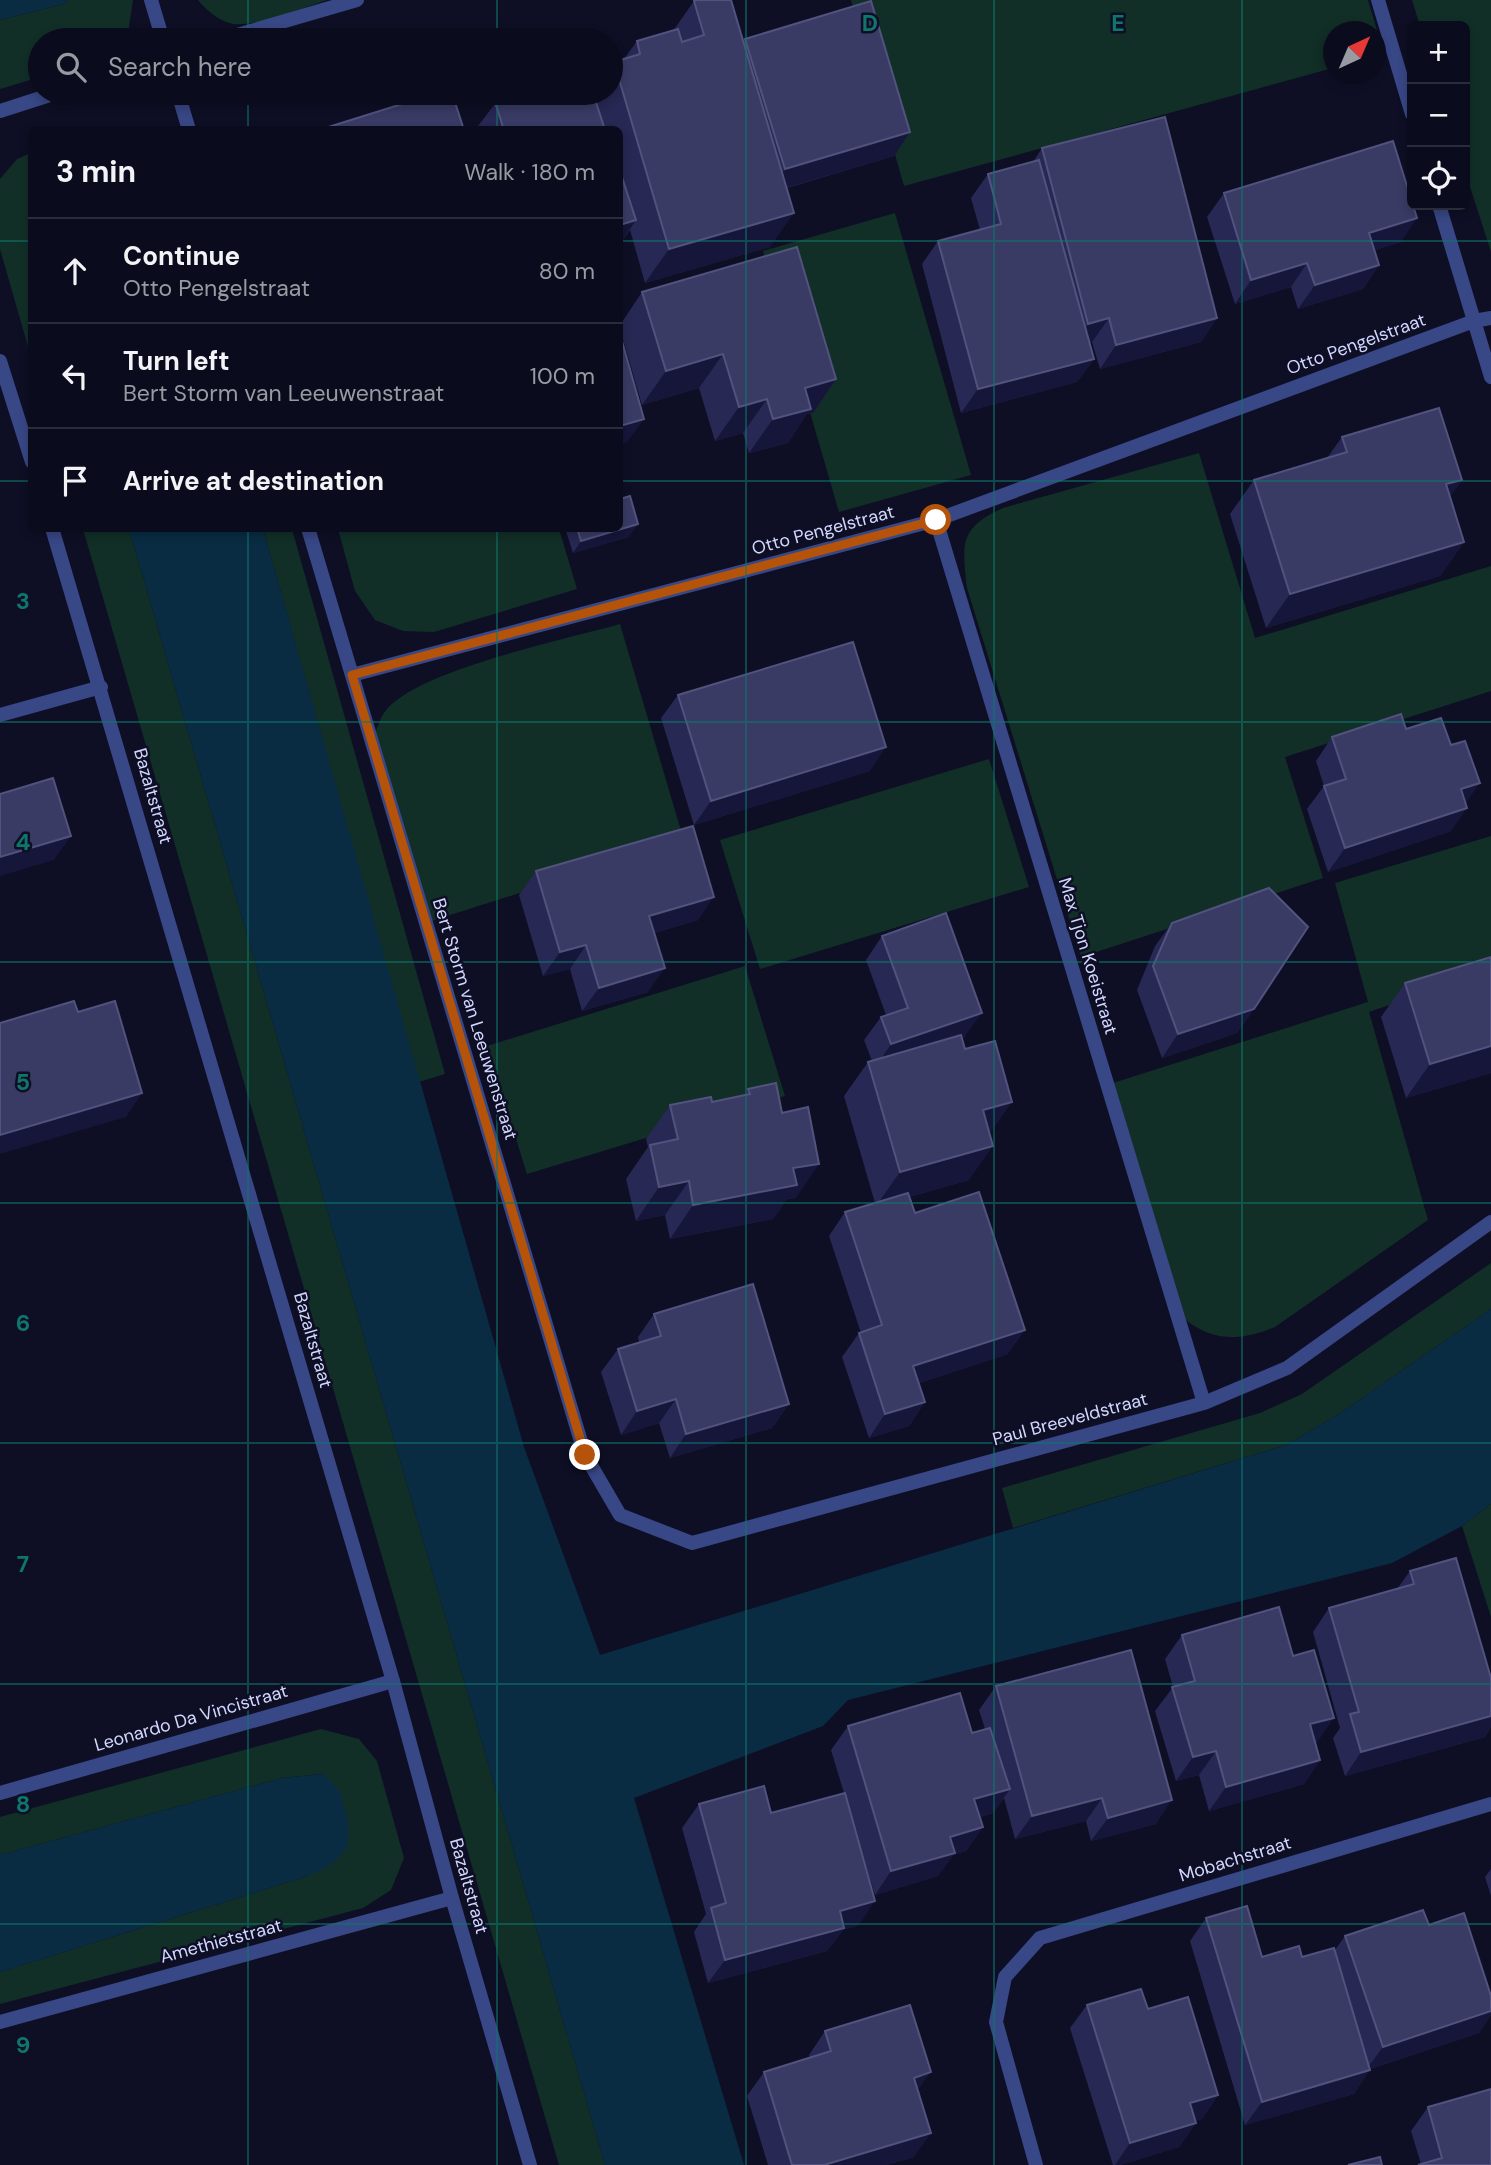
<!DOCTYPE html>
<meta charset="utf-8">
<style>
:root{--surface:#0a0b1c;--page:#181929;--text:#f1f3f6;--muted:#999ba3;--line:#2a2b3b}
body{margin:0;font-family:"DM Sans",sans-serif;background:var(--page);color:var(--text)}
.controls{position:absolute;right:21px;top:21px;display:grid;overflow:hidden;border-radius:10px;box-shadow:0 4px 10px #0003}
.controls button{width:63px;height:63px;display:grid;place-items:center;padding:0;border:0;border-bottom:2px solid var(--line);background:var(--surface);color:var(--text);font:35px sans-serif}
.compass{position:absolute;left:1323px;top:21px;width:63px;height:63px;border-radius:50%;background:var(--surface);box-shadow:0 4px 10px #0003;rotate:44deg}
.stop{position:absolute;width:21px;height:21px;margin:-16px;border:5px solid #b45309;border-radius:50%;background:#fff}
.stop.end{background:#b45309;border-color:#fff;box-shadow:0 2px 7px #0008}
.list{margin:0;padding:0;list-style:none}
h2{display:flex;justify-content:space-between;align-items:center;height:91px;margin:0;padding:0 28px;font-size:30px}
h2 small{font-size:23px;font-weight:400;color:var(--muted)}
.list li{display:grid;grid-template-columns:46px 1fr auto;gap:21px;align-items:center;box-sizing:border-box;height:105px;padding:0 28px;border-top:2px solid var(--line)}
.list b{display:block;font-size:26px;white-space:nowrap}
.list p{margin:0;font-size:23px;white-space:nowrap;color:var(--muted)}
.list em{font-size:23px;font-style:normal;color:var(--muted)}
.icon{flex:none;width:38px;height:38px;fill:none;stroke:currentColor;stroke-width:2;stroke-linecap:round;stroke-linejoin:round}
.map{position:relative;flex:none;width:1491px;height:2165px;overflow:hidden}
.search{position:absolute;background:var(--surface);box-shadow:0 4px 10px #0003;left:28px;top:28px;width:595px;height:77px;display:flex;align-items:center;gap:18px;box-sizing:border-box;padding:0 24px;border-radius:38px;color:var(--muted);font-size:26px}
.panel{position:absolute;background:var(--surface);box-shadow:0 4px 10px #0003;left:28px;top:126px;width:595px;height:406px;border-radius:10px}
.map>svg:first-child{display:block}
.green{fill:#112f27}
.water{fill:#092c43}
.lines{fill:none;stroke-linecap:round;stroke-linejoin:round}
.minor{stroke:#384785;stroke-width:14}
.tertiary{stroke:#384785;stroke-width:14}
.wall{fill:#272853}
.shaded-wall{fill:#151639}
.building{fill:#393b65;stroke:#51537e;stroke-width:2}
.route{stroke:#b45309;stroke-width:9}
.grid{fill:none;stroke:#0f766e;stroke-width:2;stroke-opacity:0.55}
.labels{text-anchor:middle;stroke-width:5;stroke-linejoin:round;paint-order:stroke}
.street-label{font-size:18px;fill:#d2d7ff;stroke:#0e0f25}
.grid-label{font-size:23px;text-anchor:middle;font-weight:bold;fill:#0f766e;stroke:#0e0f25;stroke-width:5;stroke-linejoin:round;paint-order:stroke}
</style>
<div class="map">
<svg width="1491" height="2165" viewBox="0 0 1491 2165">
<rect width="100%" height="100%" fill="#0e0f25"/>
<path class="green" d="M 68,0 L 133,0 L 127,40 L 40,40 L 40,77 L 0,89 L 0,20 L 64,4 Z
M 198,0 L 327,0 C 305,7 250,30 229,23 C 217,19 206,10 198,0 Z
M 851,0 L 1368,0 L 1384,54 L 1376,56 L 1376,32 L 1334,32 L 1333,68 L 904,186 Z
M 1412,0 L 1491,0 L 1491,252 L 1465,171 L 1465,26 L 1420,26 Z
M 31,153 L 31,357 L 0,249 L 0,179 L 17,159 Z
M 895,213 L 971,475 L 839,512 L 763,251 Z
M 1199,453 L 1255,638 L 1491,566 L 1491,691 L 1285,757 L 1323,878 L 1081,957 L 967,588 C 962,543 959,528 1003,508 Z
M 83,529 L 129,529 L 605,2165 L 559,2165 Z
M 263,529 L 292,529 L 445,1074 L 419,1082 Z
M 338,529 L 559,529 L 577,589 L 434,632 L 403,631 L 375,620 L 355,591 Z
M 620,624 L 684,841 L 428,922 L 373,738 C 377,730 379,720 384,713 C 412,671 568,639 620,624 Z
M 989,759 L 1029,887 L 760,969 L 720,840 Z
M 1491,836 L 1491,970 L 1369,1012 L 1428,1220 L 1275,1327 C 1242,1340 1215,1343 1186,1320 L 1113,1083 L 1368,1002 L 1335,883 Z
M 745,966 L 785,1096 L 527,1174 L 487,1046 Z
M 1491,1263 L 1491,1309 L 1339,1414 L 1286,1445 L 1013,1528 L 1002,1488 L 1260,1413 L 1302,1394 Z
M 1491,1504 L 1491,1617 L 1462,1526 Z
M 321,1729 L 359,1739 L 377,1761 L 404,1858 L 391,1890 L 363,1908 L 0,2004 L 0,1972 L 308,1876 L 322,1774 L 282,1778 L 0,1855 L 0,1817 Z"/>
<path class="water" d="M 0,0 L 68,0 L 64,4 L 0,20 Z
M 129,529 L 263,529 L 524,1447 L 600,1655 L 1286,1445 L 1339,1414 L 1491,1309 L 1491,1504 L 1462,1526 L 1392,1563 L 848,1700 L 823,1726 L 634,1798 L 744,2165 L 605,2165 Z
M 323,1774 L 340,1791 L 349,1824 L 347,1848 L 331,1865 L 308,1876 L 0,1972 L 0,1855 L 282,1778 Z"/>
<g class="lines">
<path class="minor" d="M 151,0 L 163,40
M 1378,0 L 1412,114
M 220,40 L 357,0
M 178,93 L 189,130
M 0,111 L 56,93
M 1439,205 L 1491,377
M 936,520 L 1204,1403
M 308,528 L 585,1455 L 620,1515 L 692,1543 L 1204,1403 L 1287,1368 L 1491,1222
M 352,675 L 936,520 L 1474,321 L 1491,318
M 0,715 L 101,687
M 0,1793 L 393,1681
M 0,2022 L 452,1898
M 1036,2165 L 996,2022 L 1005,1977 L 1040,1938 L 1491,1804"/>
<path class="tertiary" d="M 0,361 L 32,462
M 52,528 L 393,1681 L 452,1898 L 530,2165"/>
</g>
<path class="wall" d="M 694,1 L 743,41 L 745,39 L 894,156 L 787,188 L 770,247 L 645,283 L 630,230 L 620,244 L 620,130 L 480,130 L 478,126 L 503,93 L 611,93 L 611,67 L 614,62 L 624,59 L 637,41 L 673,31 Z
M 1042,148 L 1217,318 L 1201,342 L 1100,369 L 1092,342 L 1089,343 L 1094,359 L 1077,382 L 961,413 L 922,264 L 938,241 L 980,230 L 971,198 L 988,174 L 1033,162 Z
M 1224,193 L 1401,242 L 1375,250 L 1379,265 L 1363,289 L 1298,309 L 1291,287 L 1235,304 L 1207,217 Z
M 642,292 L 836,379 L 813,413 L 807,414 L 788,443 L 749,453 L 743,433 L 715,441 L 699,388 L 642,405 L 620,329 L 620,325 Z
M 1342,437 L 1462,480 L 1450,496 L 1464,542 L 1440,576 L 1266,628 L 1230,514 L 1254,480 L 1327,458 Z
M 565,528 L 620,528 L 629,537 L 573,553 Z
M 678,695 L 870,771 L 694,825 L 661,718 Z
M 1406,729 L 1466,803 L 1451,831 L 1328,872 L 1307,809 L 1324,786 L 1316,761 L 1332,737 Z
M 536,871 L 698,920 L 654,933 L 648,992 L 582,1011 L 570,969 L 543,976 L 519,895 Z
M 1172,923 L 1254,1009 L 1237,1033 L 1162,1058 L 1137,990 L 1155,946 Z
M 882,936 L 965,1036 L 962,1038 L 989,1134 L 969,1180 L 909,1197 L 915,1213 L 1008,1354 L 919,1383 L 925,1402 L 909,1426 L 869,1438 L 842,1357 L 859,1333 L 861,1333 L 829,1236 L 845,1212 L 875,1203 L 844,1096 L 868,1062 L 872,1061 L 864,1040 L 881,1017 L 886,1015 L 866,960 Z
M 1491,957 L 1491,1073 L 1406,1098 L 1381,1017 L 1405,983 Z
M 748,1089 L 796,1198 L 787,1199 L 773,1219 L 670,1239 L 665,1215 L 636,1221 L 626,1179 L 648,1147 L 646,1139 L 670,1105 L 712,1102 L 744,1095 Z
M 654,1314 L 789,1404 L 772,1428 L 670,1458 L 659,1423 L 621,1435 L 601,1372 L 618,1349 L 639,1342 L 638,1337 Z
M 1410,1571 L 1491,1678 L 1491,1727 L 1485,1737 L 1345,1776 L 1333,1738 L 1340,1728 L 1313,1632 L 1329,1608 L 1397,1589 Z
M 1182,1635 L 1318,1741 L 1315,1742 L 1320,1760 L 1304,1784 L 1209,1811 L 1199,1775 L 1176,1781 L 1155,1711 L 1173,1687 L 1165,1659 Z
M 996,1686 L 1156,1824 L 1091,1841 L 1086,1821 L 1015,1839 L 1004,1798 L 993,1813 L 980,1817 L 983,1827 L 966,1851 L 953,1855 L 938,1876 L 875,1895 L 862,1853 L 859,1925 L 843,1930 L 827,1951 L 708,1983 L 694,1932 L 706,1914 L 682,1828 L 699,1804 L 771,1813 L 844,1793 L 831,1750 L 848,1726 L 972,1733 L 985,1729 L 979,1710 Z
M 1491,1869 L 1491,1896 L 1485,1877 Z
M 1206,1918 L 1262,1957 L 1302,1957 L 1335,1950 L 1345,1936 L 1429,1925 L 1491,1996 L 1491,2015 L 1479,2033 L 1370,2069 L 1354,2094 L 1245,2125 L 1190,1941 Z
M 1087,2005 L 1148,2009 L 1218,2095 L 1202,2119 L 1195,2121 L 1196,2123 L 1179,2147 L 1120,2165 L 1113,2165 L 1070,2028 Z
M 825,2031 L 918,2090 L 914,2157 L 886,2165 L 768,2165 L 747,2096 L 764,2072 L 810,2058 L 809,2055 Z
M 1428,2107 L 1491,2165 L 1421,2164 L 1411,2131 Z"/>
<path class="shaded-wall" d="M 910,132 L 894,156 L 768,193 L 785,169 Z
M 794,213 L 770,247 L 645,283 L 669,249 Z
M 1417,218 L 1401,242 L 1353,257 L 1369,233 Z
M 636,220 L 620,244 L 620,225 Z
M 1307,263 L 1291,287 L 1235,304 L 1251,280 Z
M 1379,265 L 1363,289 L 1298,309 L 1315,285 Z
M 1109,318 L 1092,342 L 1071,347 L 1088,324 Z
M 1217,318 L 1201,342 L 1100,369 L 1116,345 Z
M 723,354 L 699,388 L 642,405 L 666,371 Z
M 1094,359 L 1077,382 L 961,413 L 978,389 Z
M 836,379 L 813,413 L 807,414 L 788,443 L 749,453 L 773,419 L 805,388 Z
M 767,399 L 743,433 L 715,441 L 739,407 Z
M 644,419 L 627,442 L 620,444 L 620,426 Z
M 1462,480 L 1438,514 L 1446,484 Z
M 638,524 L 629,537 L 573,553 L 581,541 Z
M 1464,542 L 1440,576 L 1266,628 L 1290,594 Z
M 886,747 L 870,771 L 694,825 L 711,801 Z
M 1480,783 L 1463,807 L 1461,789 Z
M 1467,808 L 1451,831 L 1328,872 L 1345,848 Z
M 71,836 L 54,860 L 0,876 L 0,857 Z
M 714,897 L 698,920 L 632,939 L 649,916 Z
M 586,945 L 570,969 L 543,976 L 560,952 Z
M 665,968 L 648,992 L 582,1011 L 599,988 Z
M 1254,1009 L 1237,1033 L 1162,1058 L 1178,1034 Z
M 982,1013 L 965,1036 L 875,1068 L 891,1044 Z
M 1491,1046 L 1491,1073 L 1406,1098 L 1430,1064 Z
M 142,1093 L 126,1117 L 0,1154 L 0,1135 Z
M 1012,1102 L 988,1136 L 983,1110 Z
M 993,1146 L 969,1180 L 876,1206 L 900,1172 Z
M 819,1164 L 796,1198 L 787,1199 L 773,1219 L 670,1239 L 693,1205 L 793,1168 Z
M 689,1181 L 665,1215 L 636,1221 L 659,1187 Z
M 1025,1330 L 1008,1354 L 897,1390 L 913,1366 Z
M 676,1399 L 659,1423 L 621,1435 L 637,1411 Z
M 925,1402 L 909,1426 L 869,1438 L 885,1414 Z
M 789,1404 L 772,1428 L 670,1458 L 686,1434 Z
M 1491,1716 L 1491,1727 L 1485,1737 L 1345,1776 L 1361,1752 Z
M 1334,1718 L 1318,1741 L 1293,1748 L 1310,1724 Z
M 1216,1751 L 1199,1775 L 1176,1781 L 1193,1757 Z
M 1320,1760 L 1304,1784 L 1209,1811 L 1226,1787 Z
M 1010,1789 L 993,1813 L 958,1823 L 974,1799 Z
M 1102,1798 L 1086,1821 L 1015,1839 L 1032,1816 Z
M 1172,1800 L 1156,1824 L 1091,1841 L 1108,1818 Z
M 983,1827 L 966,1851 L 953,1855 L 938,1876 L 875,1895 L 891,1871 L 950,1837 Z
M 875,1901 L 859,1925 L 843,1930 L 827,1951 L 708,1983 L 725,1960 L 840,1911 Z
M 1491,2011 L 1491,2015 L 1479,2033 L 1366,2070 L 1383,2047 Z
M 1370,2070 L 1354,2094 L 1245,2125 L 1262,2102 Z
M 931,2072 L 914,2095 L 914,2078 Z
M 1218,2095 L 1202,2119 L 1173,2127 L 1190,2103 Z
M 1196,2123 L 1179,2147 L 1120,2165 L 1115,2165 L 1130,2143 Z
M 931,2133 L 914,2157 L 886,2165 L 824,2165 Z"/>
<path class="building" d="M 697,0 L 731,0 L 794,213 L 669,249 L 614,62 L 640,54 L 637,41 L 678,29 L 682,42 L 704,35 L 694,1 Z
M 871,1 L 910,132 L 785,169 L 745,39 Z
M 437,93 L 452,93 L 464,130 L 319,130 Z
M 519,93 L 593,93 L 605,130 L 504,130 L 495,102 Z
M 1165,117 L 1217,318 L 1116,345 L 1109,318 L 1088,324 L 1042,148 Z
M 1393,141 L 1417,218 L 1369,233 L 1379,265 L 1315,285 L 1307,263 L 1251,280 L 1224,193 Z
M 1039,160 L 1094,359 L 978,389 L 938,241 L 1001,224 L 988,174 Z
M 620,171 L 636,220 L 620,225 Z
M 797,247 L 836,379 L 805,388 L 811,409 L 773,419 L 767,399 L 739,407 L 723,354 L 666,371 L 642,292 Z
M 620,334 L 644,419 L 620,426 Z
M 1439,408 L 1462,480 L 1446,484 L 1464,542 L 1290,594 L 1254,480 L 1347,452 L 1342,437 Z
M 630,496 L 638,524 L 581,541 L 577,528 L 620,528 L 620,499 Z
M 853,642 L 886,747 L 711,801 L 678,695 Z
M 1401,714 L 1406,729 L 1441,718 L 1451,745 L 1465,741 L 1480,783 L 1461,789 L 1467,808 L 1345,848 L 1324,786 L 1346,779 L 1332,737 Z
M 53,778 L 71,836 L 0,857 L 0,794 Z
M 693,826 L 714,897 L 649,916 L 665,968 L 599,988 L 586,945 L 560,952 L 536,871 Z
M 1269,888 L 1308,927 L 1254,1009 L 1178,1034 L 1153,966 L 1172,923 Z
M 946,913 L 982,1013 L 891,1044 L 881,1017 L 908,1008 L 882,936 Z
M 1491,957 L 1491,1046 L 1430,1064 L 1405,983 Z
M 74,1001 L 78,1012 L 115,1001 L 142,1093 L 0,1135 L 0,1023 Z
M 961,1035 L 965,1049 L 995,1041 L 1012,1102 L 983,1110 L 993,1146 L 900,1172 L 868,1062 Z
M 776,1083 L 782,1113 L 808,1107 L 819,1164 L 793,1168 L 797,1185 L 693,1205 L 689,1181 L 659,1187 L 650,1145 L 678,1139 L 670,1105 L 711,1097 L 712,1102 L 750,1094 L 748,1089 Z
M 979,1192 L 1025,1330 L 913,1366 L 925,1402 L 885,1414 L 859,1333 L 882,1325 L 845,1212 L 908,1193 L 915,1213 Z
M 753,1284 L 789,1404 L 686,1434 L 676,1399 L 637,1411 L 618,1349 L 661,1336 L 654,1314 Z
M 1456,1558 L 1491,1678 L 1491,1716 L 1361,1752 L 1350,1714 L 1359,1712 L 1329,1608 L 1414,1584 L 1410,1571 Z
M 1279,1607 L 1293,1656 L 1314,1650 L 1334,1718 L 1310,1724 L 1320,1760 L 1226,1787 L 1216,1751 L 1193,1757 L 1172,1687 L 1195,1681 L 1182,1635 Z
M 1131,1650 L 1172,1800 L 1108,1818 L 1102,1798 L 1032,1816 L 996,1686 Z
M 960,1693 L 972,1733 L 990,1728 L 1010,1789 L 974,1799 L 983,1827 L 950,1837 L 955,1853 L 891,1871 L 848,1726 Z
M 764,1786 L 771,1813 L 845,1793 L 875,1901 L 840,1911 L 844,1928 L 725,1960 L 711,1908 L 726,1903 L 699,1804 Z
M 1247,1906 L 1262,1957 L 1299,1946 L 1302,1957 L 1334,1948 L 1370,2070 L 1262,2102 L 1206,1918 Z
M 1423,1910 L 1429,1925 L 1464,1913 L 1491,1996 L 1491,2011 L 1383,2047 L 1345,1936 Z
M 1141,1989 L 1148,2009 L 1188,1997 L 1218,2095 L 1190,2103 L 1196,2123 L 1130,2143 L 1087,2005 Z
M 910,2005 L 931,2072 L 914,2078 L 931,2133 L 824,2165 L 792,2165 L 764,2072 L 831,2051 L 825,2031 Z
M 1491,2089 L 1491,2165 L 1418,2165 L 1442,2158 L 1428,2107 Z
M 1380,2157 L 1382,2165 L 1348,2165 Z"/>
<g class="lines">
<path class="route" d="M 585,1455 L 352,675 L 936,520"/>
</g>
<path class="grid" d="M 248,0 L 248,40M 497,0 L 497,40M 746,0 L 746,2165M 994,0 L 994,2165M 1242,0 L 1242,2165M 248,93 L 248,130M 497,93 L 497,130M 0,241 L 32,241M 620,241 L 1491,241M 0,481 L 32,481M 620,481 L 1491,481M 248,528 L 248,2165M 497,528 L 497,2165M 0,722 L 1491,722M 0,962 L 1491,962M 0,1203 L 1491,1203M 0,1443 L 1491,1443M 0,1684 L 1491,1684M 0,1924 L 1491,1924"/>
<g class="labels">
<g class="street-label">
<text transform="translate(1356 344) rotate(-20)" y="6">Otto Pengelstraat</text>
<text transform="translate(823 530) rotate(-15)" y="6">Otto Pengelstraat</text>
<text transform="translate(153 796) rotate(74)" y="6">Bazaltstraat</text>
<text transform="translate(1088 956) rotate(73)" y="6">Max Tjon Koeistraat</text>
<text transform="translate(475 1019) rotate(73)" y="6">Bert Storm van Leeuwenstraat</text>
<text transform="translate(313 1340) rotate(74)" y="6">Bazaltstraat</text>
<text transform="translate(1070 1419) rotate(-15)" y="6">Paul Breeveldstraat</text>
<text transform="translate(191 1718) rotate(-16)" y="6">Leonardo Da Vincistraat</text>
<text transform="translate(1235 1859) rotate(-17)" y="6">Mobachstraat</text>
<text transform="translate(469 1886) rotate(74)" y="6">Bazaltstraat</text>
<text transform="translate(221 1941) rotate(-15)" y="6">Amethietstraat</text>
</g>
</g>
<g class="grid-label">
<text x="870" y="31">D</text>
<text x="1118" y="31">E</text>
<text x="23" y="609">3</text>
<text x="23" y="850">4</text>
<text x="23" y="1090">5</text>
<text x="23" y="1331">6</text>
<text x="23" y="1572">7</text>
<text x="23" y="1812">8</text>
<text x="23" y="2053">9</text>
</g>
</svg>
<div class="controls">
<button>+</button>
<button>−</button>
<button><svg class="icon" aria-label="locate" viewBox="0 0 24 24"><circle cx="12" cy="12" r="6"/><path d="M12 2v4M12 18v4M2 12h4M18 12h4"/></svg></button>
</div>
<svg class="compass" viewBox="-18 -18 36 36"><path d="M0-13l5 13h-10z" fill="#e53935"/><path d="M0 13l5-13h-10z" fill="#999ba3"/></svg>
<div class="stop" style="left:936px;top:520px"></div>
<div class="stop end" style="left:585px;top:1455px"></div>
<div class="search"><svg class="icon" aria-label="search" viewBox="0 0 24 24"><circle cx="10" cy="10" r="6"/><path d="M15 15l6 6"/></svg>Search here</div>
<section class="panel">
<h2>3 min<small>Walk · 180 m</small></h2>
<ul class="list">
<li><svg class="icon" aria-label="ahead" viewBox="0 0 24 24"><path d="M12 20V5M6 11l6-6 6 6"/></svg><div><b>Continue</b><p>Otto Pengelstraat</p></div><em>80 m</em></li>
<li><svg class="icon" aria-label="left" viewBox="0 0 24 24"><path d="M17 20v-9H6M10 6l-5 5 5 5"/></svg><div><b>Turn left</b><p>Bert Storm van Leeuwenstraat</p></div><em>100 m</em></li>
<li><svg class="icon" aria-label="arrive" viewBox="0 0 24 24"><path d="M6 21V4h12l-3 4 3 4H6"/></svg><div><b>Arrive at destination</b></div></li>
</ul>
</section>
</div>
